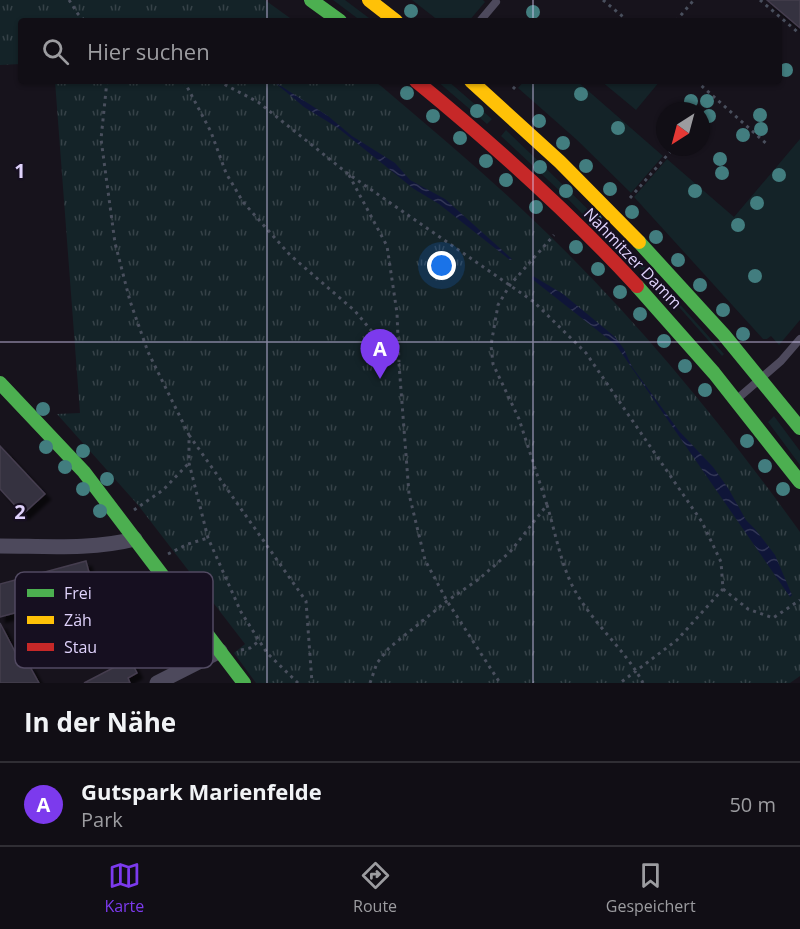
<!DOCTYPE html>
<html lang="de">
<meta charset="utf-8">
<style>
:root{--surface:#110e15;--page:#1a171e;--text:#f1f3f6;--muted:#9c9ca0;--line:#302e34;--accent:#7c3aed}
body{margin:0;font-family:"Open Sans",sans-serif;background:var(--page);color:var(--text)}
.compass{position:absolute;left:656px;top:102px;width:54px;height:54px;border-radius:50%;background:var(--surface);box-shadow:0 2px 4px #0004;rotate:216deg}
.you{position:absolute;left:442px;top:266px;width:21px;height:21px;margin:-15px;border:4px solid #fff;border-radius:50%;background:#1a73e8;box-shadow:0 0 0 9px #1a73e833}
.badge{display:grid;place-items:center;width:39px;height:39px;border-radius:50%;background:var(--accent);color:#fff;font-size:20px;font-weight:700}
.pin{position:absolute;translate:-50% -50px;filter:drop-shadow(0 2px 3px #0008)}
.pin::after{content:'';position:absolute;top:32px;width:21px;height:18px;background:inherit;clip-path:polygon(0 0,100% 0,50% 100%)}
.list{margin:0;padding:0;list-style:none}
h2{display:flex;justify-content:space-between;align-items:center;height:78px;margin:0;padding:0 24px;font-size:26px}
h2 small{font-size:20px;font-weight:400;color:var(--muted)}
.list li{display:grid;grid-template-columns:39px 1fr auto;gap:18px;align-items:center;box-sizing:border-box;height:84px;padding:0 24px;border-top:2px solid var(--line)}
.list b{display:block;font-size:22px;white-space:nowrap}
.list p{margin:0;font-size:20px;white-space:nowrap;color:var(--muted)}
.list em{font-size:20px;font-style:normal;color:var(--muted)}
.icon{flex:none;width:33px;height:33px;fill:none;stroke:currentColor;stroke-width:2;stroke-linecap:round;stroke-linejoin:round}
.map{position:relative;flex:none;width:800px;height:683px;overflow:hidden}
.search{position:absolute;background:var(--surface);box-shadow:0 2px 4px #0004;left:18px;right:18px;top:18px;height:66px;display:flex;align-items:center;gap:15px;box-sizing:border-box;padding:0 21px;border-radius:6px;color:var(--muted);font-size:22px}
.sheet{height:162px;background:var(--surface)}
nav{display:flex;justify-content:space-around;align-items:center;box-sizing:border-box;height:84px;border-top:2px solid var(--line);background:var(--surface);font-size:16px;color:var(--muted)}
nav a{display:grid;justify-items:center;gap:3px}
nav .on{color:var(--accent)}
.map>svg:first-child{display:block}
.grass{fill:#142328}
.park{fill:url(#park-tufts)}
.water{fill:url(#water-waves)}
.building{fill:#36313f;stroke:#453e4f;stroke-width:1.5;filter:url(#shadow)}
.lines{fill:none;stroke-linecap:round;stroke-linejoin:round}
.path{stroke:#494f5d;stroke-width:3;stroke-dasharray:3 4.5;stroke-linecap:butt}
.lane{stroke:#4d495c;stroke-width:8}
.street{stroke:#4d495c;stroke-width:15}
.fast{stroke:#4caf50;stroke-width:14}
.slow{stroke:#ffc107;stroke-width:14}
.jam{stroke:#c62828;stroke-width:14}
.tree{fill:#427d7f}
.grid{fill:none;stroke:#dfd2fb;stroke-width:1.5;stroke-opacity:0.55}
.labels{text-anchor:middle;stroke-width:4.5;stroke-linejoin:round;paint-order:stroke}
.street-label{font-size:16px;fill:#dfd2fb;stroke:#160f20}
.key{fill:#160f20;stroke:#524a62;stroke-width:1.5}
.key-label{font-size:16px;fill:#dfd2fb}
.grid-label{font-size:20px;text-anchor:middle;font-weight:bold;fill:#dfd2fb;stroke:#160f20;stroke-width:4.5;stroke-linejoin:round;paint-order:stroke}
</style>
<div class="map">
<svg width="800" height="683" viewBox="0 0 800 683">
<defs>
<pattern id="park-tufts" width="24" height="20" patternUnits="userSpaceOnUse" patternTransform="scale(1.5)"><rect width="24" height="20" fill="#142328"/><path d="M3 7l-1-3M5 7V3M7 7l1-3M15 17l-1-3M17 17v-4M19 17l1-3" fill="none" stroke="#364248"/></pattern>
<pattern id="water-waves" width="16" height="10" patternUnits="userSpaceOnUse" patternTransform="scale(1.5)"><rect width="16" height="10" fill="#0f1538"/><path d="M0 5q4-4 8 0t8 0" fill="none" stroke="#323656"/></pattern>
<filter id="shadow"><feDropShadow dx="5.5" dy="5.5" stdDeviation="1.5" flood-color="#0009"/></filter>
</defs>
<rect width="100%" height="100%" fill="#17131c"/>
<path class="grass" d="M 333,0 L 345,0 L 373,21 L 361,21 Z
M 412,0 L 483,0 L 485,2 L 469,21 L 439,21 Z
M 437,81 L 448,81 L 492,119 L 487,124 Z
M 524,81 L 577,81 L 663,156 L 631,193 L 577,140 L 518,88 Z
M 601,81 L 660,81 L 636,110 Z
M 506,130 C 582,202 656,275 724,354 L 722,356 L 657,282 L 616,248 L 564,195 L 501,136 Z
M 800,139 L 800,320 L 779,345 L 771,336 L 767,339 L 763,339 L 634,197 L 667,159 L 734,217 Z
M 774,416 L 800,451 L 800,465 L 768,422 Z"/>
<path class="park" d="M 0,0 L 265,0 L 294,21 L 21,21 L 21,64 L 0,65 Z
M 55,81 L 374,81 L 381,86 C 439,135 497,184 551,237 C 641,325 721,423 795,525 L 800,532 L 800,676 L 790,683 L 256,683 L 234,653 L 245,644 L 138,505 L 57,414 L 80,413 Z"/>
<path class="water" d="M 273,81 L 328,116 L 352,136 L 395,163 L 410,180 L 445,199 L 512,259 L 510,260 L 439,204 L 414,189 L 338,128 L 304,107 Z
M 533,276 L 563,294 L 615,337 L 624,349 L 632,367 L 679,431 L 713,467 L 728,488 L 746,520 L 755,529 L 775,555 L 792,595 L 790,597 L 616,345 L 532,279 Z"/>
<path class="building" d="M 767,0 L 800,0 L 800,28 Z
M 0,446 L 45,494 L 23,514 L 0,489 Z
M 86,561 L 94,591 L 0,617 L 0,584 Z
M 0,623 L 23,667 L 29,665 L 39,683 L 0,683 Z
M 130,659 L 137,673 L 128,678 L 130,683 L 84,683 Z"/>
<g class="lines">
<path class="path" d="M 69,0 L 78,14 L 85,21
M 603,0 L 628,21
M 760,0 L 800,34
M 676,21 L 693,1
M 107,81 L 101,139 L 115,243 L 130,301 L 148,352 L 189,435 L 189,463 L 208,538 L 241,612 L 267,653 L 298,683
M 184,81 L 211,132 L 226,173 L 243,202 L 290,255 L 355,311 L 399,364 L 409,494 L 425,560 L 447,601 L 500,683
M 218,81 L 258,102 L 347,173 L 534,302 L 586,353 L 702,522 L 721,562 L 723,589 L 677,640 L 620,683
M 696,81 L 768,145
M 513,89 L 520,81
M 349,175 L 387,246 L 397,313 L 399,362
M 630,198 L 670,152
M 189,435 L 306,601 L 312,683
M 547,505 C 555,531 561,565 574,589 C 593,624 625,649 643,683
M 134,510 L 163,490 L 189,463
M 168,554 L 188,544 L 208,538
M 723,589 L 748,609 L 773,618 L 800,600
M 241,650 L 250,648 L 259,641
M 370,683 L 377,663 L 389,648 L 447,601 L 479,579 L 510,552 L 547,505 L 519,419 L 493,364 L 491,345 L 498,305 L 510,285 L 554,235"/>
<path class="lane" d="M 480,21 L 496,2
M 737,399 L 781,361 L 800,339"/>
<path class="street" d="M 0,546 C 44,546 92,550 135,539
M 157,683 L 220,651"/>
<path class="fast" d="M 311,0 L 340,21
M 639,242 L 724,335 L 800,428
M 637,286 L 714,373 L 800,482
M 0,383 L 84,472 L 244,683"/>
<path class="slow" d="M 369,0 L 396,21
M 471,81 L 560,162 L 639,242"/>
<path class="jam" d="M 416,81 C 494,145 569,212 637,286"/>
</g>
<g class="tree">
<circle cx="411" cy="11" r="7"/>
<circle cx="533" cy="12" r="7"/>
<circle cx="786" cy="70" r="7"/>
<circle cx="407" cy="93" r="7"/>
<circle cx="581" cy="94" r="7"/>
<circle cx="691" cy="101" r="7"/>
<circle cx="707" cy="101" r="7"/>
<circle cx="477" cy="111" r="7"/>
<circle cx="760" cy="115" r="7"/>
<circle cx="433" cy="116" r="7"/>
<circle cx="709" cy="116" r="7"/>
<circle cx="539" cy="121" r="7"/>
<circle cx="618" cy="128" r="7"/>
<circle cx="761" cy="129" r="7"/>
<circle cx="743" cy="135" r="7"/>
<circle cx="460" cy="138" r="7"/>
<circle cx="563" cy="143" r="7"/>
<circle cx="720" cy="159" r="7"/>
<circle cx="486" cy="161" r="7"/>
<circle cx="586" cy="166" r="7"/>
<circle cx="540" cy="167" r="7"/>
<circle cx="722" cy="173" r="7"/>
<circle cx="779" cy="175" r="7"/>
<circle cx="506" cy="180" r="7"/>
<circle cx="610" cy="189" r="7"/>
<circle cx="566" cy="191" r="7"/>
<circle cx="695" cy="191" r="7"/>
<circle cx="757" cy="203" r="7"/>
<circle cx="536" cy="207" r="7"/>
<circle cx="632" cy="212" r="7"/>
<circle cx="595" cy="220" r="7"/>
<circle cx="738" cy="225" r="7"/>
<circle cx="656" cy="237" r="7"/>
<circle cx="576" cy="247" r="7"/>
<circle cx="678" cy="260" r="7"/>
<circle cx="598" cy="269" r="7"/>
<circle cx="755" cy="276" r="7"/>
<circle cx="700" cy="285" r="7"/>
<circle cx="620" cy="292" r="7"/>
<circle cx="723" cy="310" r="7"/>
<circle cx="640" cy="314" r="7"/>
<circle cx="743" cy="334" r="7"/>
<circle cx="664" cy="341" r="7"/>
<circle cx="685" cy="366" r="7"/>
<circle cx="705" cy="390" r="7"/>
<circle cx="43" cy="409" r="7"/>
<circle cx="747" cy="441" r="7"/>
<circle cx="46" cy="447" r="7"/>
<circle cx="83" cy="451" r="7"/>
<circle cx="765" cy="466" r="7"/>
<circle cx="65" cy="467" r="7"/>
<circle cx="107" cy="479" r="7"/>
<circle cx="83" cy="489" r="7"/>
<circle cx="783" cy="489" r="7"/>
<circle cx="100" cy="511" r="7"/>
</g>
<path class="grid" d="M 267,0 L 267,21M 533,0 L 533,21M 267,81 L 267,683M 533,81 L 533,683M 0,342 L 800,342"/>
<g class="labels">
<g class="street-label">
<text transform="translate(633 258) rotate(46)" y="6">Nahmitzer Damm</text>
</g>
</g>
<rect x="15" y="572" width="198" height="96" rx="9" class="key"/>
<rect x="27" y="589" width="27" height="8" fill="#4caf50"/>
<rect x="27" y="616" width="27" height="8" fill="#ffc107"/>
<rect x="27" y="643" width="27" height="8" fill="#c62828"/>
<g class="key-label">
<text x="64" y="599">Frei</text>
<text x="64" y="626">Zäh</text>
<text x="64" y="653">Stau</text>
</g>
<g class="grid-label">
<text x="20" y="178">1</text>
<text x="20" y="519">2</text>
</g>
</svg>
<svg class="compass" viewBox="-18 -18 36 36"><path d="M0-13l5 13h-10z" fill="#e53935"/><path d="M0 13l5-13h-10z" fill="#9c9ca0"/></svg>
<div class="you"></div>
<div class="pin badge" style="left:380px;top:379px">A</div>
<div class="search"><svg class="icon" aria-label="search" viewBox="0 0 24 24"><circle cx="10" cy="10" r="6"/><path d="M15 15l6 6"/></svg>Hier suchen</div>
</div>
<section class="sheet">
<h2>In der Nähe<small></small></h2>
<ul class="list">
<li><span class="badge">A</span><div><b>Gutspark Marienfelde</b><p>Park</p></div><em>50 m</em></li>
</ul>
</section>
<nav>
<a class="on"><svg class="icon" aria-label="map" viewBox="0 0 24 24"><path d="M3 6l6-2 6 2 6-2v14l-6 2-6-2-6 2zM9 4v14M15 6v14"/></svg>Karte</a>
<a><svg class="icon" aria-label="directions" viewBox="0 0 24 24"><path d="M12 3l9 9-9 9-9-9zM9 14v-3h6M13 9l2 2-2 2"/></svg>Route</a>
<a><svg class="icon" aria-label="saved" viewBox="0 0 24 24"><path d="M7 4h10v16l-5-4-5 4z"/></svg>Gespeichert</a>
</nav>
